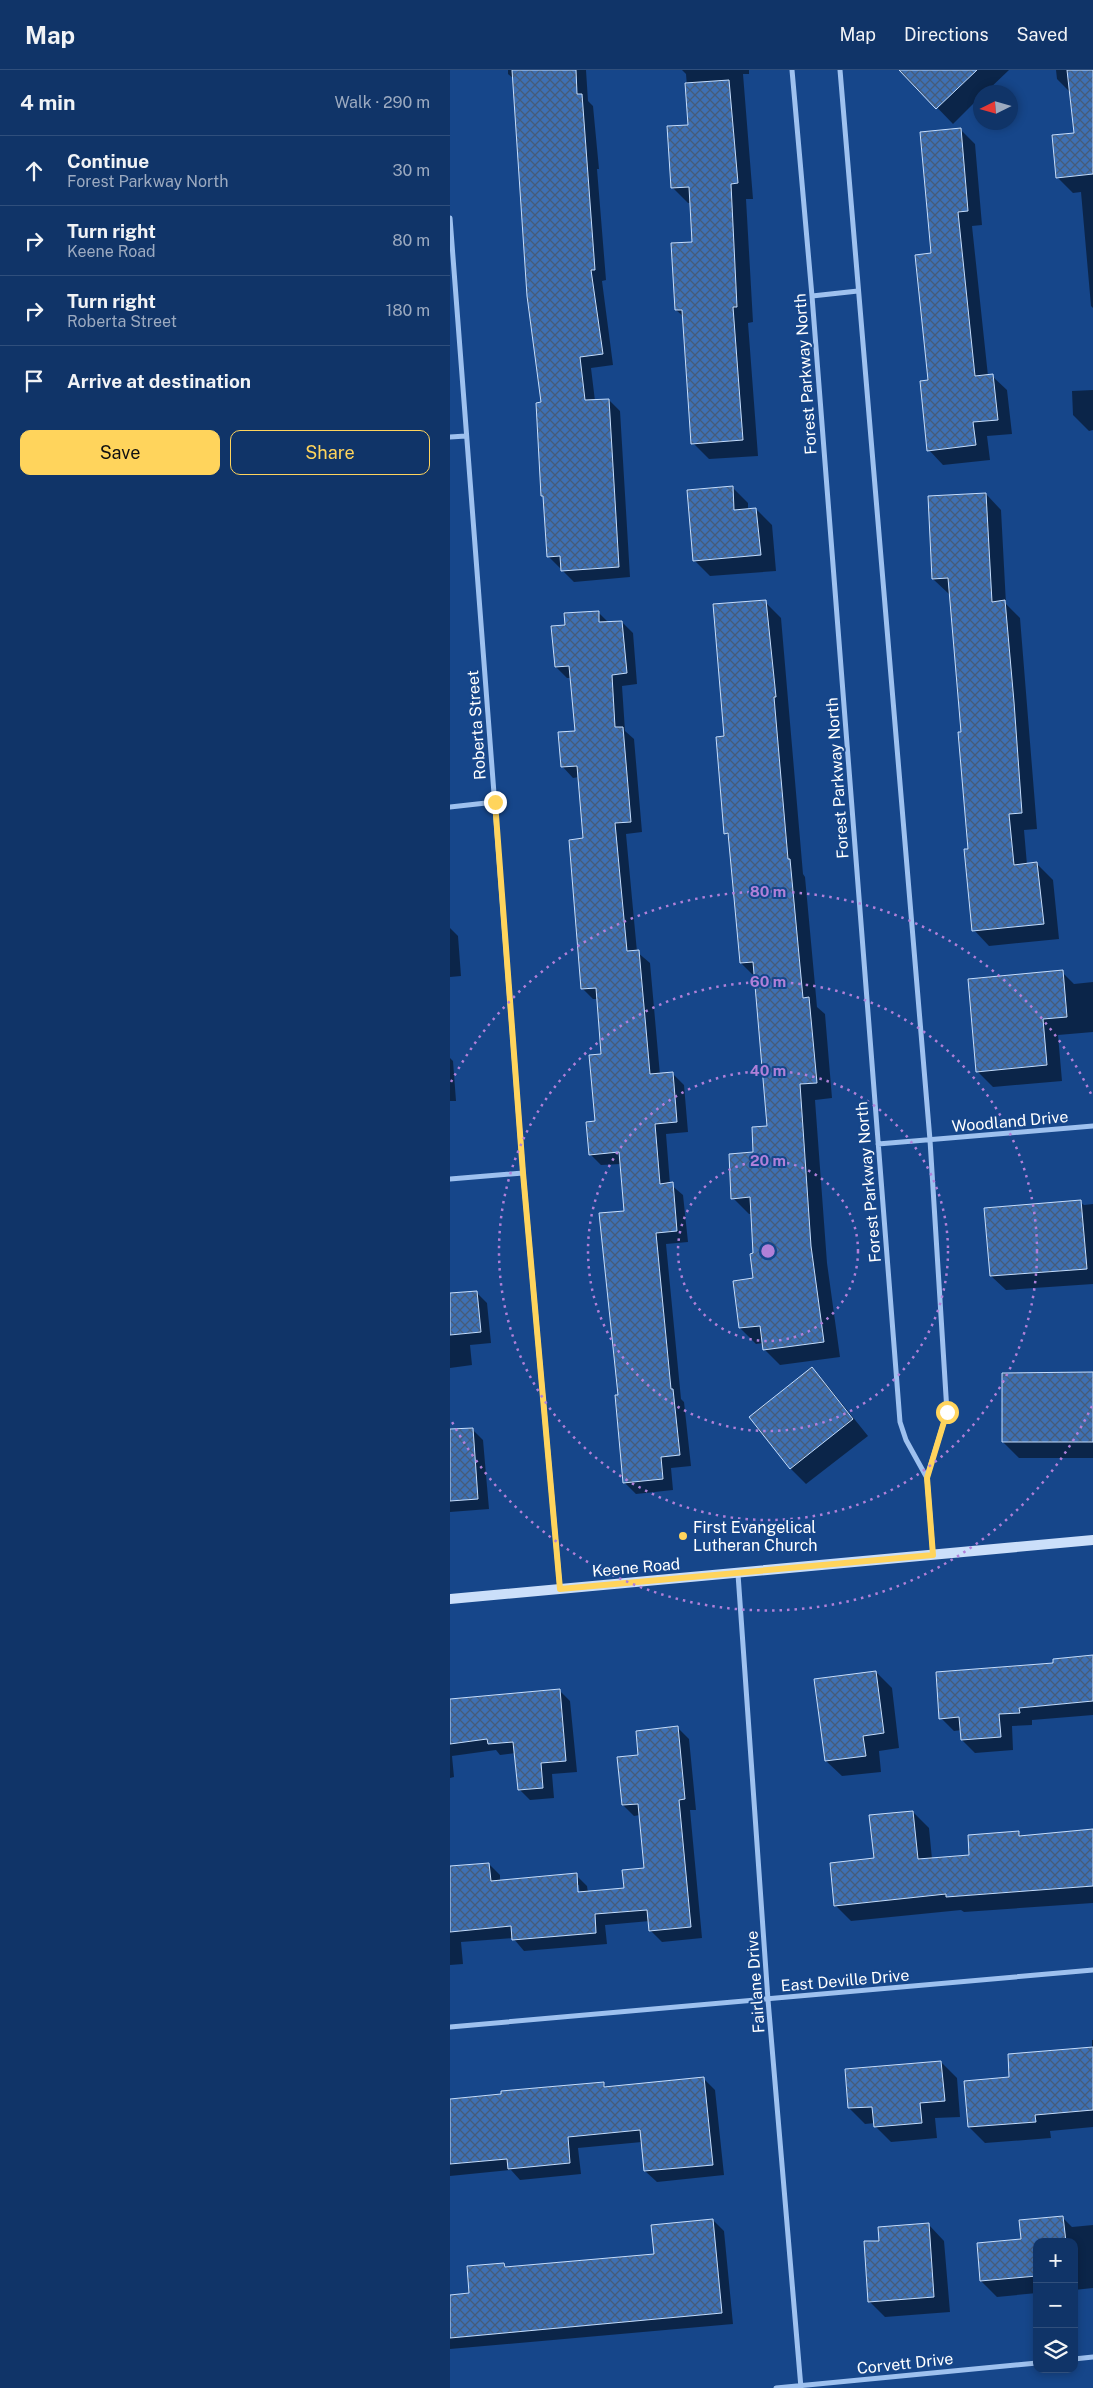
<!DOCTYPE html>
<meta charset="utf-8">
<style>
:root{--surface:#103468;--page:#1e3f71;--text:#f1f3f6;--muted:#9caac0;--line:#304f7c;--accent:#ffd45c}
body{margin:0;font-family:"Public Sans",sans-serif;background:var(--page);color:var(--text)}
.controls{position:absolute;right:15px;bottom:15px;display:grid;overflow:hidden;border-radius:10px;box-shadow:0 2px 8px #0003}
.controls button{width:45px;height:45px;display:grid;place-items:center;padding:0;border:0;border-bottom:1px solid var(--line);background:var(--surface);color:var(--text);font:25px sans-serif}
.compass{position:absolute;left:523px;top:15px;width:45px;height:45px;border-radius:50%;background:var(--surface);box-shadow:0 2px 8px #0003;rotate:265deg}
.stop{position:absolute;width:15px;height:15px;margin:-11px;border:4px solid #ffd45c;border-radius:50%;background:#fff}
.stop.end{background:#ffd45c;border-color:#fff;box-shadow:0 1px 5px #0008}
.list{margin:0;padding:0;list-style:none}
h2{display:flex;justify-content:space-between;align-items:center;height:65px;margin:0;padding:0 20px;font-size:21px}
h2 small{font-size:16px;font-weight:400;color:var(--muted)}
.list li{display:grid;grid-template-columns:32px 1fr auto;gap:15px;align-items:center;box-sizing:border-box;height:70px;padding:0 20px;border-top:1px solid var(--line)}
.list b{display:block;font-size:19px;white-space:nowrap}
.list p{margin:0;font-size:16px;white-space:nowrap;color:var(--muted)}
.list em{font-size:16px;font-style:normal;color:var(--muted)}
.actions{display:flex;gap:10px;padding:15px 20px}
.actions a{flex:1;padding:11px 0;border:1px solid var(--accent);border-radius:10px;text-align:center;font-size:18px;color:var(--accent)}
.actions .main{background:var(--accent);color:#111}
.icon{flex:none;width:28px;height:28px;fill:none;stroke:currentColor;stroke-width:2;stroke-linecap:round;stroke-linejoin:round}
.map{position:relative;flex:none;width:643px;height:2318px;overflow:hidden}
header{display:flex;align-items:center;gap:30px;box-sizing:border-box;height:70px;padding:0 25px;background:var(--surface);border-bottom:1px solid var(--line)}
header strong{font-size:24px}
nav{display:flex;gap:28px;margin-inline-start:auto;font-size:18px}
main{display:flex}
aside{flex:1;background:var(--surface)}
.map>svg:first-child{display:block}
.shadow{fill:#0007;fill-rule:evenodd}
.building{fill:url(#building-cross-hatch);stroke:#c4dcfb}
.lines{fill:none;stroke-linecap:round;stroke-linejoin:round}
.minor{stroke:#9ec1ef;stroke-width:5}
.secondary{stroke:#cbdffa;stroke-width:10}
.route{stroke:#ffd45c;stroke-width:6}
.ring{fill:none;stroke:#b080d9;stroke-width:2.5;stroke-dasharray:2.5 5}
.poi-dot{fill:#ffd45c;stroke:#16468a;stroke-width:2}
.labels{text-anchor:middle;stroke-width:4;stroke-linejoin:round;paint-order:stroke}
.street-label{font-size:16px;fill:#fff;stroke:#16468a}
.poi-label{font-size:16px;fill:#fff;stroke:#16468a;text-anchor:start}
.centre{fill:#b080d9;stroke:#16468a;stroke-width:2.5}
.ring-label{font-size:15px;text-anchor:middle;font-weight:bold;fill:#b080d9;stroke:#16468a;stroke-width:4;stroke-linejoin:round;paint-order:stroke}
</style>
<header>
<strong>Map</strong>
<nav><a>Map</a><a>Directions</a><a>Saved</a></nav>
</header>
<main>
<aside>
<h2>4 min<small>Walk · 290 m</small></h2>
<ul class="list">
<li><svg class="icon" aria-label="ahead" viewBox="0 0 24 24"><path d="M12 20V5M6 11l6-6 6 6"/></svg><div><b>Continue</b><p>Forest Parkway North</p></div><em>30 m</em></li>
<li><svg class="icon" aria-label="right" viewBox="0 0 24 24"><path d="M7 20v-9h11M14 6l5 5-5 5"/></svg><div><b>Turn right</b><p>Keene Road</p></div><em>80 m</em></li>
<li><svg class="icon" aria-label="right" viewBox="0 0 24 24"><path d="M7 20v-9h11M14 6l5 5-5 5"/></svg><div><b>Turn right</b><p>Roberta Street</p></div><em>180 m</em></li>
<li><svg class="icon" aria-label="arrive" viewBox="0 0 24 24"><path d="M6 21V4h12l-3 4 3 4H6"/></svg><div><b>Arrive at destination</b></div></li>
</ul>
<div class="actions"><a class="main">Save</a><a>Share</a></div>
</aside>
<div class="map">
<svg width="643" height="2318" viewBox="0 0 643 2318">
<defs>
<pattern id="building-cross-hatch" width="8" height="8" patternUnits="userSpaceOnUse" patternTransform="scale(1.25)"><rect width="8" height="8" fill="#3e70b3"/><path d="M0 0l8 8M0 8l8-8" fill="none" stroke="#465c7a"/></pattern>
</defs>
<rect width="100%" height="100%" fill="#16468a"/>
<path class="shadow" d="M 58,0 L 136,0 L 138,31 L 143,36 L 149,99 L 147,99 L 156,210 L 152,211 L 163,295 L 141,298 L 145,331 L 159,330 L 170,341 L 180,507 L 124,512 L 113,501 L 112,498 L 110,498 L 99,487 L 94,428 L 92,426 L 92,334 L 64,9 L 58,4 Z
M 232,0 L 299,0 L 299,4 L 293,4 L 303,129 L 296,129 L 303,252 L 298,253 L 308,386 L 259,389 L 243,373 L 234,247 L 226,240 L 243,173 L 241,133 L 238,133 L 222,117 L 240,56 L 236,4 Z
M 451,0 L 559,0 L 536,22 L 530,22 L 530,27 L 503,54 Z
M 606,0 L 643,0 L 643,238 L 641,236 L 631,122 L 623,123 L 608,108 L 626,64 L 621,23 L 607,9 Z
M 510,59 L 525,74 L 532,155 L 522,156 L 538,306 L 542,306 L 557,320 L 562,364 L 537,366 L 540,390 L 493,395 L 479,380 L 482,184 Z
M 643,320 L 643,360 L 639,361 L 623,345 L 622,321 Z
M 282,417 L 298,433 L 298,440 L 306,439 L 322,455 L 326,501 L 260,506 L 244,490 Z
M 536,424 L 551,440 L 556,534 L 570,548 L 587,759 L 574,760 L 577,795 L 587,794 L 603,810 L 609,869 L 539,876 L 524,860 L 512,663 L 500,525 L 483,509 Z
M 315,532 L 331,548 L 353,804 L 355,807 L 367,937 L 375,944 L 382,1028 L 365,1030 L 377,1193 L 390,1287 L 330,1295 L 314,1279 L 313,1273 L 306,1274 L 290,1258 L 305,1209 L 302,1144 L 299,1144 L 283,1128 L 318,1057 L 305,907 L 291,893 L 279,767 L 276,763 L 275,668 Z
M 148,542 L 159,553 L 172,552 L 183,563 L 187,614 L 172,616 L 175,661 L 184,669 L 192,762 L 176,764 L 187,882 L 200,893 L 210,1005 L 223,1004 L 234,1015 L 238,1062 L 216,1064 L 220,1114 L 233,1125 L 238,1172 L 216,1174 L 231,1329 L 234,1332 L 241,1396 L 221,1398 L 223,1420 L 186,1424 L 175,1413 L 169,1326 L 175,1142 L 171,1094 L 151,1095 L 140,1084 L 146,1052 L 152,985 L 148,929 L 143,929 L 132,918 L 134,769 L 129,707 L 123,708 L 112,696 L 126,662 L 121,608 L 117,608 L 106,597 L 116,556 ZM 140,917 L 152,919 L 140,919 Z
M 0,858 L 8,866 L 11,906 L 0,907 Z
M 612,902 L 624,914 L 643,912 L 643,962 L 608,965 L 612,1011 L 543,1017 L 527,1001 Z
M 0,988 L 3,991 L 6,1031 L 0,1031 Z
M 630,1132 L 634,1135 L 643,1134 L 643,1214 L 556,1220 L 541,1206 Z
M 26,1222 L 37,1233 L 41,1273 L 20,1275 L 22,1295 L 0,1298 L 0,1224 Z
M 362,1299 L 377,1315 L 418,1366 L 356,1414 L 340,1398 Z
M 643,1304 L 643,1388 L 569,1388 L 553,1372 Z
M 22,1359 L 33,1370 L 39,1439 L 0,1442 L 0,1361 Z
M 643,1587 L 643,1645 L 582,1650 L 582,1655 L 562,1656 L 563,1680 L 525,1683 L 512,1670 L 512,1660 L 504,1661 L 491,1648 L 604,1594 Z
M 426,1602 L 442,1618 L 449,1678 L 429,1681 L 431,1702 L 392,1706 L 376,1691 Z
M 109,1620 L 120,1631 L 127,1702 L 102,1704 L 104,1728 L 80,1730 L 69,1719 L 66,1683 L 50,1685 L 46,1680 L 2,1686 L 4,1707 L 0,1708 L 0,1631 Z
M 228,1658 L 239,1669 L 246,1740 L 240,1740 L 252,1868 L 212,1872 L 200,1860 L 200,1851 L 155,1855 L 157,1874 L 74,1881 L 63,1868 L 11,1872 L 13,1894 L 0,1895 L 0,1797 L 39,1794 L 50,1805 L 50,1811 L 126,1805 L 137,1816 L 138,1823 L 175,1819 L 195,1799 L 190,1745 L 184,1746 L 173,1735 L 190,1686 ZM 126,1815 L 129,1815 L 130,1828 L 128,1829 Z
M 463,1742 L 479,1758 L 482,1789 L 520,1786 L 568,1762 L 573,1767 L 643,1760 L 643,1833 L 514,1842 L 511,1840 L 401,1851 L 385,1835 Z
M 642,1970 L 643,1970 L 643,2057 L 600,2061 L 601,2068 L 535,2073 L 519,2057 L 561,2009 L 642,1978 Z
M 491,1992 L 507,2008 L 510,2047 L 485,2048 L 487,2068 L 441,2072 L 425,2056 L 425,2053 L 415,2054 L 399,2038 Z
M 253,2008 L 265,2020 L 274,2105 L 207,2112 L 195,2101 L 192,2072 L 128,2078 L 131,2104 L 70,2110 L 61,2100 L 0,2106 L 0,2030 L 153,2013 L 158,2018 Z
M 613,2148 L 622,2157 L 643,2155 L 643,2218 L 624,2220 L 624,2172 L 587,2172 L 587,2223 L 547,2227 L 531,2211 L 572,2170 Z
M 263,2150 L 274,2161 L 283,2254 L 0,2279 L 0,2226 L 20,2224 L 54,2194 L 58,2198 L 205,2185 Z
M 479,2155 L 494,2171 L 500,2242 L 435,2247 L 419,2231 L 430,2172 Z"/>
<path class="building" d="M 62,0 L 126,0 L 127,24 L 132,24 L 145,200 L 141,200 L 153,284 L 130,287 L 135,330 L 159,329 L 169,497 L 111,501 L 110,486 L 97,487 L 93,426 L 91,426 L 86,333 L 91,332 L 77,226 Z
M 449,0 L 527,0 L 486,39 Z
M 617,0 L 643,0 L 643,104 L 606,108 L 602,65 L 624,63 Z
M 279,10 L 288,113 L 281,114 L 287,237 L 283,237 L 293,370 L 241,374 L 232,240 L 225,240 L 221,173 L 242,172 L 239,117 L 221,118 L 217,56 L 238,55 L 235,13 Z
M 511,58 L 518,141 L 508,142 L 525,306 L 543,304 L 548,350 L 523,352 L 526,375 L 477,381 L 470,311 L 478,310 L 465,185 L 481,183 L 470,62 Z
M 283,416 L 284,440 L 306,438 L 311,485 L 243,491 L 237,420 Z
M 536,423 L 542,532 L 555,530 L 564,632 L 572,743 L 559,744 L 564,795 L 587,792 L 594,854 L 522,861 L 514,779 L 518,779 L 508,662 L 511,662 L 498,508 L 482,509 L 478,426 Z
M 316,530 L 326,627 L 324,627 L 338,789 L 340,789 L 353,928 L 359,927 L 367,1013 L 350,1014 L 361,1176 L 374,1272 L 313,1280 L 310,1256 L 289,1258 L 283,1211 L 303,1208 L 300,1184 L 303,1183 L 300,1127 L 281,1129 L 279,1084 L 303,1082 L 302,1057 L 317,1056 L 303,892 L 290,893 L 278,763 L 274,764 L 266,667 L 274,666 L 263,534 Z
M 149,541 L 149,552 L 172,551 L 177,603 L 162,605 L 165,657 L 173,657 L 181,752 L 165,753 L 177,881 L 189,880 L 200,1004 L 223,1002 L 227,1052 L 205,1054 L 210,1114 L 223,1112 L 227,1161 L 206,1163 L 221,1319 L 223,1319 L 230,1385 L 211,1387 L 213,1409 L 173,1413 L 165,1325 L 168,1325 L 149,1143 L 174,1141 L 169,1082 L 139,1085 L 136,1052 L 145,1051 L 139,985 L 151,984 L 146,918 L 131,919 L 119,770 L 133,768 L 127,696 L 111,697 L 108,662 L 125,661 L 119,596 L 105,597 L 101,556 L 115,555 L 114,543 Z
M 613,900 L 617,947 L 593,949 L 597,995 L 526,1002 L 518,909 Z
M 631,1130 L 637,1199 L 540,1206 L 534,1138 Z
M 27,1221 L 31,1262 L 0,1265 L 0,1223 Z
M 362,1297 L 403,1349 L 340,1399 L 299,1347 Z
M 643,1302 L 643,1372 L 552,1372 L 552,1303 Z
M 23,1358 L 28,1429 L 0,1431 L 0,1359 Z
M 643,1585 L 643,1631 L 569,1638 L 570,1643 L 549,1644 L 551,1667 L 511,1670 L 509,1647 L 489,1649 L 486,1602 L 603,1593 L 603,1589 Z
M 426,1601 L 434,1663 L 413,1666 L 416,1686 L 375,1691 L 364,1609 Z
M 110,1619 L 116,1691 L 91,1693 L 93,1718 L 68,1720 L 63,1672 L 38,1674 L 37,1669 L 0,1674 L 0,1629 Z
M 228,1656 L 235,1729 L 229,1730 L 241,1857 L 199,1861 L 197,1840 L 145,1844 L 146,1863 L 62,1870 L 61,1856 L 0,1862 L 0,1796 L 39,1793 L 41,1811 L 127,1803 L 128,1822 L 174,1818 L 172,1800 L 194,1798 L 188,1734 L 172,1735 L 167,1687 L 188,1685 L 186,1661 Z
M 463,1741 L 468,1789 L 519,1785 L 518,1765 L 569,1761 L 569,1766 L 643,1759 L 643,1816 L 496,1827 L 496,1824 L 384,1836 L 380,1793 L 424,1788 L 419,1745 Z
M 643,1977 L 643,2040 L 585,2045 L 586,2052 L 518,2057 L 514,2011 L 559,2007 L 558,1984 Z
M 491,1991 L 495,2031 L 470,2033 L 472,2053 L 424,2057 L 422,2037 L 398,2038 L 395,1999 Z
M 254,2007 L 263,2095 L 194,2101 L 190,2060 L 118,2067 L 120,2093 L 58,2099 L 57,2089 L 0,2094 L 0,2029 L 51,2024 L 51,2021 L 154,2012 L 154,2017 Z
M 613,2146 L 616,2172 L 587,2172 L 587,2206 L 530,2211 L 527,2173 L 571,2169 L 569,2150 Z
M 263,2149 L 272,2243 L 0,2268 L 0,2225 L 19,2223 L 17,2196 L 54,2193 L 55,2197 L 204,2184 L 201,2155 Z
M 479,2153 L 484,2227 L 418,2232 L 414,2171 L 429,2171 L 428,2157 Z"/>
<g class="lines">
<path class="minor" d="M 342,0 L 362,226 L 450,1352 L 456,1370 L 477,1408 L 483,1485
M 390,0 L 480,1070 L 497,1342 L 477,1407
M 0,148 L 73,1103 L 110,1519
M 362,226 L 408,221
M 0,367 L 16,366
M 0,737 L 45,732
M 428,1074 L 643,1056
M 0,1109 L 73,1103
M 288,1504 L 318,1930 L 351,2318
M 0,1957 L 643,1900
M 624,2289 L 643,2287
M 326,2318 L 587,2293"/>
<path class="secondary" d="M 0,1529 L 643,1470"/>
</g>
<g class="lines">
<path class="route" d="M 45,732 L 73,1103 L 110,1519 L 483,1485 L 477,1408 L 497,1342"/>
</g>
<g class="ring">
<circle cx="318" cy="1181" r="90"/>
<circle cx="318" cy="1181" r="180"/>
<circle cx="318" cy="1181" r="269"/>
<path d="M642 1336A359 359 0 0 1 1 1350M1 1012A359 359 0 0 1 642 1026"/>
</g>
<circle class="poi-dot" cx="233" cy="1466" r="5"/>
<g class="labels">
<g class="street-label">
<text transform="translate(355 304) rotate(-94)" y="6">Forest Parkway North</text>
<text transform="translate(26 655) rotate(-94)" y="6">Roberta Street</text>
<text transform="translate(387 708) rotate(-94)" y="6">Forest Parkway North</text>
<text transform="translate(560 1051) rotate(-5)" y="6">Woodland Drive</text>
<text transform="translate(418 1112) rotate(-95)" y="6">Forest Parkway North</text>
<text transform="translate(186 1497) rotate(-5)" y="6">Keene Road</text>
<text transform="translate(395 1910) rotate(-5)" y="6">East Deville Drive</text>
<text transform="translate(305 1912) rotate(-94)" y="6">Fairlane Drive</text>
<text transform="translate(455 2293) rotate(-6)" y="6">Corvett Drive</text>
</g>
<g class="poi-label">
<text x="243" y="1463">First Evangelical<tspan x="243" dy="18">Lutheran Church</tspan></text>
</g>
</g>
<circle cx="318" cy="1181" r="8" class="centre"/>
<g class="ring-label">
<text x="318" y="827">80 m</text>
<text x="318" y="917">60 m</text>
<text x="318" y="1006">40 m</text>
<text x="318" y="1096">20 m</text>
</g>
</svg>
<div class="controls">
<button>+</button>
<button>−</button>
<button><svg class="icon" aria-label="layers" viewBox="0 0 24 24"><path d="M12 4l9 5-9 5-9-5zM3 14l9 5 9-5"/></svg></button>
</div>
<svg class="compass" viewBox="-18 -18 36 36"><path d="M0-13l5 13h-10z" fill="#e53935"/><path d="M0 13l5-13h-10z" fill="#9caac0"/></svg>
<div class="stop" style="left:497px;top:1342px"></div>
<div class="stop end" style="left:45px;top:732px"></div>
</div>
</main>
